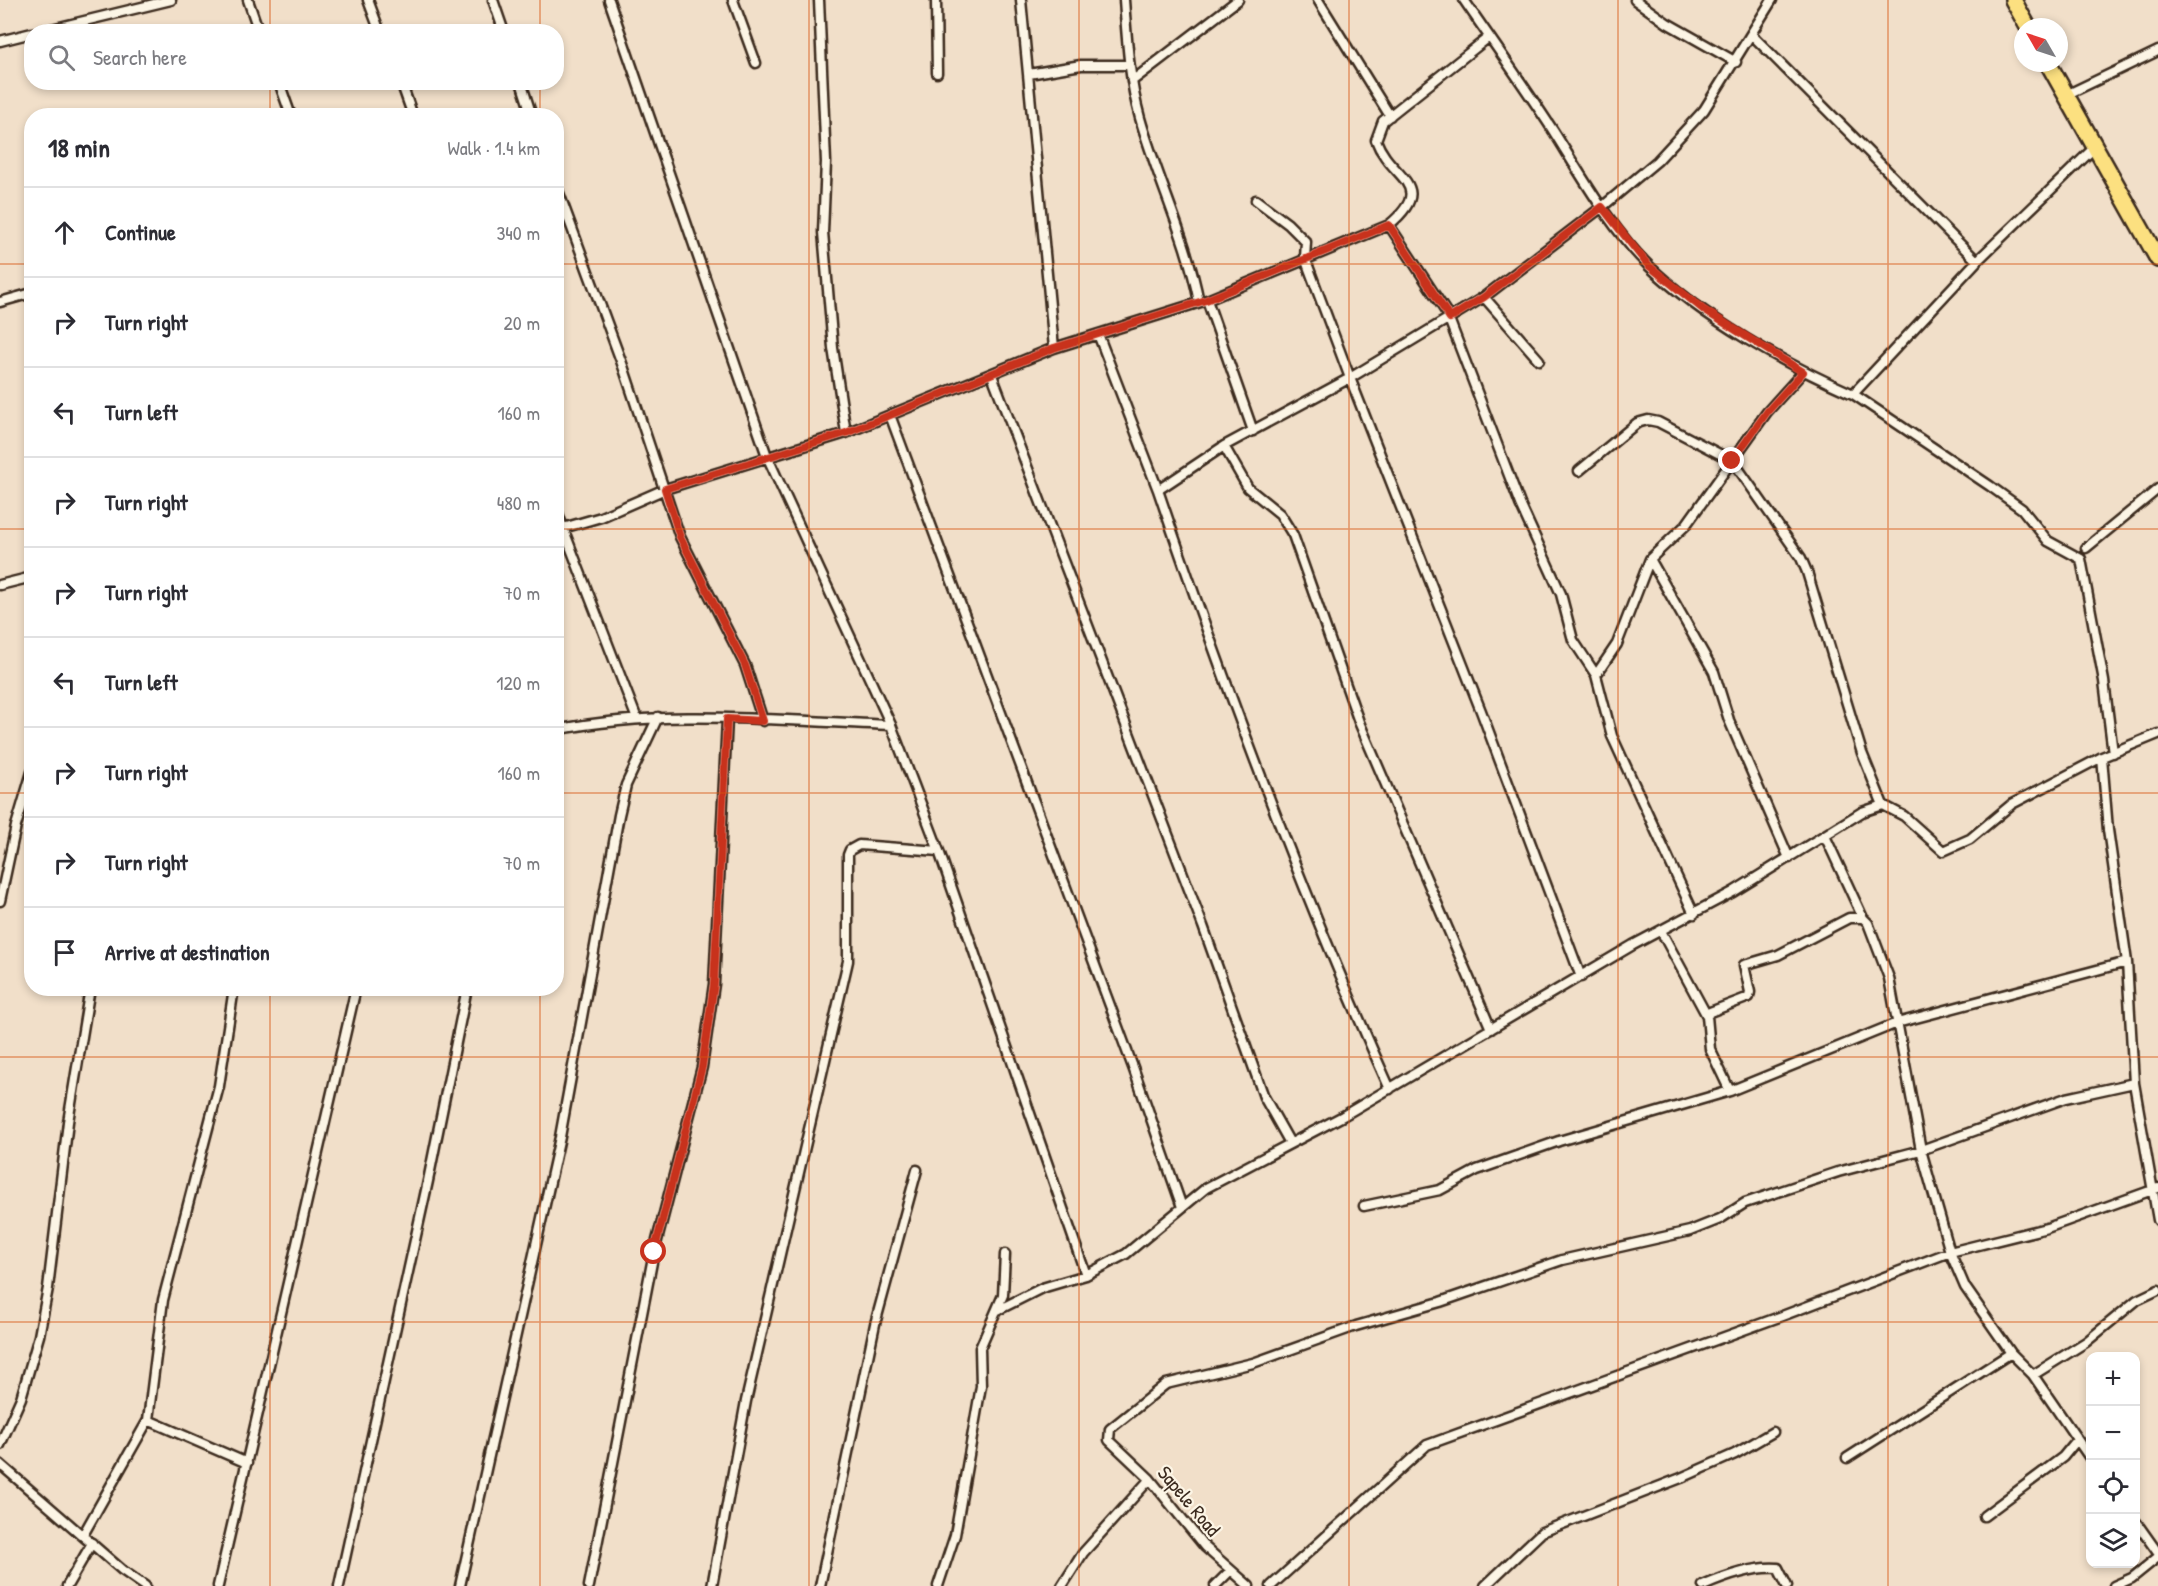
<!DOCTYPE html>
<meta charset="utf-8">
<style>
:root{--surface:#fff;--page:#f2f2f3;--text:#2b2b33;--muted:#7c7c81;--line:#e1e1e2}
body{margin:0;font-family:"Patrick Hand",sans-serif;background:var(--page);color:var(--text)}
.controls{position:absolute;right:18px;bottom:18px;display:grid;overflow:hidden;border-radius:12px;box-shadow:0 3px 9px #0003}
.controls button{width:54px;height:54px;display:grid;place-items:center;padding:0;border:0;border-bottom:2px solid var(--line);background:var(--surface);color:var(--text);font:30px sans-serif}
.compass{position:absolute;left:2014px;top:18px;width:54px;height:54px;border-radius:50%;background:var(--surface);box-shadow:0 3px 9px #0003;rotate:309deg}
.stop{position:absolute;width:18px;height:18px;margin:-14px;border:4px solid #c8321e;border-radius:50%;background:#fff}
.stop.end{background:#c8321e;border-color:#fff;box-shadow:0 2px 6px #0008}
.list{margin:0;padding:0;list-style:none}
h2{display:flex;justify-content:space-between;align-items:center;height:78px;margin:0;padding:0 24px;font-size:26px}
h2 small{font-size:20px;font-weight:400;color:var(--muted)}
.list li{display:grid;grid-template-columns:39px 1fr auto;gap:18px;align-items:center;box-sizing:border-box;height:90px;padding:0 24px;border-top:2px solid var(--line)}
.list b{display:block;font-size:22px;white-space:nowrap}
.list em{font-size:20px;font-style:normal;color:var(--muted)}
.icon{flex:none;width:33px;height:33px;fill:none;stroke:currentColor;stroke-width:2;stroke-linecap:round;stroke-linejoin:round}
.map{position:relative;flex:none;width:2158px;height:1586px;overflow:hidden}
.search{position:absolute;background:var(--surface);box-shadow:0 3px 9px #0003;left:24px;top:24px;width:540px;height:66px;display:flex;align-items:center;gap:15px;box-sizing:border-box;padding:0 21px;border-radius:24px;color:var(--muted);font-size:22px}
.panel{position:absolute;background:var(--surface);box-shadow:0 3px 9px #0003;left:24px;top:108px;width:540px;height:888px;border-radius:24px}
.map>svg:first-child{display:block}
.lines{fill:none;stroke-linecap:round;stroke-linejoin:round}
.street-casing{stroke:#3b2a1e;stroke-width:13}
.highway-casing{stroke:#3b2a1e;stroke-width:20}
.street{stroke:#fcf5e5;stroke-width:8}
.highway{stroke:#fce080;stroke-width:15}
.route{stroke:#c8321e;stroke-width:8}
.grid{fill:none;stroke:#d7540e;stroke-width:1.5;stroke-opacity:0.55}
.labels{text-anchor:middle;stroke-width:4.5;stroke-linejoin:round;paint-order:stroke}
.street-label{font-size:20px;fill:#3b2a1e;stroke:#fcf5e5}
</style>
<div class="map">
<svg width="2158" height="1586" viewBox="0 0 2158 1586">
<rect width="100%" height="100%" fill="#f1dfc9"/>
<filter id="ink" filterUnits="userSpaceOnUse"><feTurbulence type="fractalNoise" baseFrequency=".0167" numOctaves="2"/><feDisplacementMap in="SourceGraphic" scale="12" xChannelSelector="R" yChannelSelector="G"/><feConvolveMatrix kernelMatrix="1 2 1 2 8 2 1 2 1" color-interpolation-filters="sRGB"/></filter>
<g filter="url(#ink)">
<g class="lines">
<defs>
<path id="street" d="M 248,0 L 259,32
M 368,0 L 380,32
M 493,0 L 504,32
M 609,0 L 767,456 L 891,725 L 939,851 L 1086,1275
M 733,0 L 756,63
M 819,0 L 826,162 L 823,232 L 833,348 L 846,433
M 936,0 L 937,73
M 1021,0 L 1054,348
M 1124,0 C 1127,40 1129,79 1140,118 C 1158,181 1187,239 1199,302
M 1318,0 L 1390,116
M 1464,0 C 1494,44 1525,87 1554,132 C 1581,175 1612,230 1649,266 C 1704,319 1783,363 1853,394
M 1635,0 L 1667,23 L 1736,62
M 39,32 L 171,0
M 1752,35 L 1977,261
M 0,41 L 32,33
M 1029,74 L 1081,65 L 1128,65
M 1132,81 L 1238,0
M 279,82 L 291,116
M 401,82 L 413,116
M 521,82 L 532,116
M 2066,95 L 2158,51
M 2095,147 L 1977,261 L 1853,394 L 1990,486 L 2022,509 L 2048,541 L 2081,559 L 2104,681 L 2113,753
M 556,185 L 624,369 L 680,537 L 745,665 L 763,721
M 1256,200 L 1288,224 L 1306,242 L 1305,258 L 1350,378 L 1224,446 L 1158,490 C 1227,692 1302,894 1390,1089
M 1389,225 L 1450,318
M 1484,297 L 1539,360
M 1207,300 L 1253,431
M 0,302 L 32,293
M 1449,319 L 1520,504 L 1561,594 L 1573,640 L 1596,675
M 1098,334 L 1158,490
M 992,375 L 1203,926 L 1264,1097 L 1290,1143
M 890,415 L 1134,1070 L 1182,1207
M 1224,446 L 1248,488 L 1280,514 L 1293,535 L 1359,722 L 1491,1029
M 1579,471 L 1637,423 L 1648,420 L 1658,422 L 1733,461 L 1801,558 L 1807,572 L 1862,753 L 1883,805
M 556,507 L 563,528
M 2086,548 L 2158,489
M 1650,559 L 1686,525 L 1767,412 L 1803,372
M 0,585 L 32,577
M 637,719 L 563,528 L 601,517 L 665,489 L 846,433 L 1054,348 L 1207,300 L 1389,225 C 1438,184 1390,179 1376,140 L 1383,121 L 1489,37
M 556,730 C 666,708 780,721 891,725
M 2102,757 L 2108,830 L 2127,962 L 2134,1083 L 2158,1220
M 1825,836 L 1863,918
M 0,901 L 16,826 L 32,772
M 1694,914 L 1612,736 L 1596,675 L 1617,644 L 1650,559 L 1714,672 L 1729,720 L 1789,858
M 1661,931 L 1707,1016
M 1581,977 L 1481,711 L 1350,378 L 1484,297 L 1602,207 L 1657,161 L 1704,110 L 1772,0
M 1730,1091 L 1710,1049 L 1707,1016 L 1710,1012 L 1749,997 L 1750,992 L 1744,965 L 1778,955 L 1849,918 L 1863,918 L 1868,923 L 1889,978 L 1921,1150 L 1950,1252 L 1965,1287 L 2011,1353 L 2033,1375 L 2090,1458
M 1364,1206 L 1440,1190 L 1477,1170 L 1559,1141 L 1730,1091 L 1897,1023 L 2127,962
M 998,1310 L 1042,1288 L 1086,1275 L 1126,1254 L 1206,1188 L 1343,1116 L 1633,945 L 1733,892 L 1862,812 L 1883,805 L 1904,816 L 1943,851 L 1970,839 L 2012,804 L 2102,757 L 2158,734
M 2033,1375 L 2086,1342 L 2137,1300 L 2158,1290
M 148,1420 L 247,1463
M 0,1445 L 21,1398 L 39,1336 L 48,1288 L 68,1122 L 90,988
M 1847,1458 L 2011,1353
M 0,1464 L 122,1570 L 145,1586
M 1984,1516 L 2063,1457 L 2077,1440
M 2136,1522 L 2158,1553
M 83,1535 L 148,1420 L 163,1300 L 219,1086 L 234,988
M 67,1586 L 92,1543
M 218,1586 L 356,988
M 339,1586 L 428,1181 L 467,988
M 460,1586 L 560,1137 L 619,815 L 626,785 L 658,717
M 589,1586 L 654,1252 L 702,1067 L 714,984 L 727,719
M 712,1586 L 746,1401 L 848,961 L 848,855 L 850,850 L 859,845 L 939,851
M 820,1586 L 875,1324 L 917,1170
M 938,1586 L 955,1535 L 981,1386 L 980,1348 L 1003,1295 L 1005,1254
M 1062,1586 L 1083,1553 L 1150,1479
M 1215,1586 L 1230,1571
M 1249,1586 L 1205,1547 L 1150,1479 L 1109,1440 L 1110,1429 L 1166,1384 L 1253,1363 L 1356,1326 L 1440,1302 L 1562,1260 L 1690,1231 L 1720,1219 L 1745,1203 L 1838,1172 L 1921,1150 L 2066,1098 L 2134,1083
M 1271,1586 L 1427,1445 L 1782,1316 L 1950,1252 L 2047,1228 L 2158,1188
M 1485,1586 L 1542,1532 L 1681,1478 L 1735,1454 L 1773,1432
M 1703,1586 C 1726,1576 1754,1566 1778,1568 L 1787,1586
M 2114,1586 L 2132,1578 L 2158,1557"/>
<path id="highway" d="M 2013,0 L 2028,27
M 2048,63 L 2158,259"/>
</defs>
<use href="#street" class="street-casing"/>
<use href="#highway" class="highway-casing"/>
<use href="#street" class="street"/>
<use href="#highway" class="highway"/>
</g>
</g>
<g class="lines" filter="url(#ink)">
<path class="route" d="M 654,1252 L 702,1067 L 714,984 L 727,719 L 763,721 L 745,665 L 680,537 L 665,489 L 846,433 L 1054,348 L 1206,300 L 1389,225 L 1450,318 L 1484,297 L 1602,207 L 1648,265 L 1704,310 L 1803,372 L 1767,412 L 1732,461"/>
</g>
<path class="grid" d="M 270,0 L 270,32M 540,0 L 540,32M 809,0 L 809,1586M 1079,0 L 1079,1586M 1349,0 L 1349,1586M 1618,0 L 1618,1586M 1888,0 L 1888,1586M 270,82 L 270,116M 540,82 L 540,116M 0,264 L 32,264M 556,264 L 2158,264M 0,529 L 32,529M 556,529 L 2158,529M 0,793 L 32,793M 556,793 L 2158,793M 270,988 L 270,1586M 540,988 L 540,1586M 0,1057 L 2158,1057M 0,1322 L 2158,1322"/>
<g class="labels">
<g class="street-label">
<text transform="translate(1189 1501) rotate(50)" y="7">Sapele Road</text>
</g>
</g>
</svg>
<div class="controls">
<button>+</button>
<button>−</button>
<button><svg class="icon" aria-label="locate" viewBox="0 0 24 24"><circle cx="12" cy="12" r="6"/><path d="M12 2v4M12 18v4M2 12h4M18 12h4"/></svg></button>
<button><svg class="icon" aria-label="layers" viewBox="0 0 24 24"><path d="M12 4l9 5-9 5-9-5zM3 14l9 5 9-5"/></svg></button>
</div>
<svg class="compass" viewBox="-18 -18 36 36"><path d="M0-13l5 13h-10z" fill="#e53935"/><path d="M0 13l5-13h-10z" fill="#7c7c81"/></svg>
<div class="stop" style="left:654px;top:1252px"></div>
<div class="stop end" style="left:1732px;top:461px"></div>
<div class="search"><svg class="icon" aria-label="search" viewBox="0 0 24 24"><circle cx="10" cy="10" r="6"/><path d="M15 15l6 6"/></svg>Search here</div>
<section class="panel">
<h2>18 min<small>Walk · 1.4 km</small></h2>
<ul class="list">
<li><svg class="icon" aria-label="ahead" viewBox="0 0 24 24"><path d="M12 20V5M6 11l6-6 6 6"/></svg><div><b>Continue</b></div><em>340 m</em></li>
<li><svg class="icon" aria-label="right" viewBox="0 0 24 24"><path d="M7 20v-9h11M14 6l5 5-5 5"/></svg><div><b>Turn right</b></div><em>20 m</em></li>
<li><svg class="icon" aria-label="left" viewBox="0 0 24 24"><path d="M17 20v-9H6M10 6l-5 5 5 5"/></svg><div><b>Turn left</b></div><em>160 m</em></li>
<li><svg class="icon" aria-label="right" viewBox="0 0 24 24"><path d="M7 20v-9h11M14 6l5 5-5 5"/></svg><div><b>Turn right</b></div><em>480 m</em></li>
<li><svg class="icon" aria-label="right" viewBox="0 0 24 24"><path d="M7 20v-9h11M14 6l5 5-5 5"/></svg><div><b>Turn right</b></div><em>70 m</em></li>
<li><svg class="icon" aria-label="left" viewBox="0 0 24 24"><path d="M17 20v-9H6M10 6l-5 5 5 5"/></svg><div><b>Turn left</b></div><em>120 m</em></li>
<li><svg class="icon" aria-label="right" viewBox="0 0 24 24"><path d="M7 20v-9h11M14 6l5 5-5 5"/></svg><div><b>Turn right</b></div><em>160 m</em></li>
<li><svg class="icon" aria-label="right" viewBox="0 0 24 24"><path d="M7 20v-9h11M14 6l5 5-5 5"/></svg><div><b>Turn right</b></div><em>70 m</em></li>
<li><svg class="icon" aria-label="arrive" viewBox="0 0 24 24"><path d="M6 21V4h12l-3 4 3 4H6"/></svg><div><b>Arrive at destination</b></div></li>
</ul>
</section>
</div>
